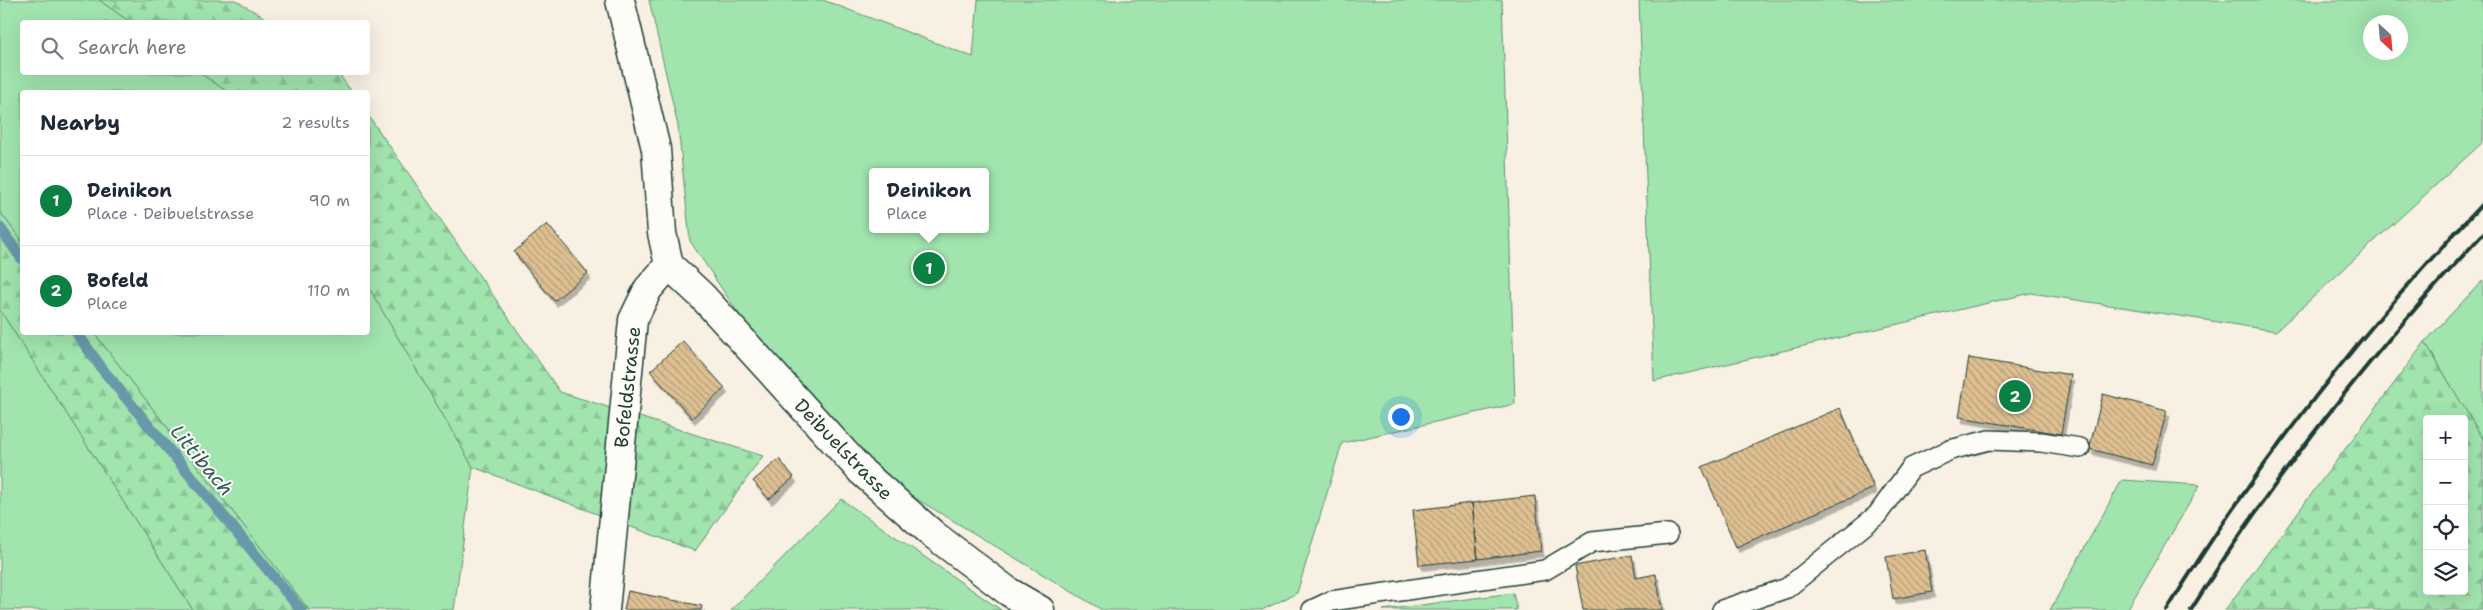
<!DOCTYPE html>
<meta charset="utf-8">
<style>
:root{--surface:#fff;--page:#f6f6f7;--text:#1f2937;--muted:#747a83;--line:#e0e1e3;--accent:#0b8043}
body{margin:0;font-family:"Shantell Sans",sans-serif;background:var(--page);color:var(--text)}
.controls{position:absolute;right:15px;bottom:15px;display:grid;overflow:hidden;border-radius:5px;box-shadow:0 5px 20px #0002}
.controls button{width:45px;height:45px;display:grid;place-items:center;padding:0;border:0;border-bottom:1px solid var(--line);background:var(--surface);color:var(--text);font:25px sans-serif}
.compass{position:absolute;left:2363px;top:15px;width:45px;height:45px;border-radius:50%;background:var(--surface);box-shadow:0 5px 20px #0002;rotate:154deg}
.you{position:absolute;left:1400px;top:416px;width:18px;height:18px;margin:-12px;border:4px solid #fff;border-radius:50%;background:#1a73e8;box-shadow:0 0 0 8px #1a73e833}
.badge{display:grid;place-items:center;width:32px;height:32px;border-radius:50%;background:var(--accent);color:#fff;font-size:16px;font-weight:700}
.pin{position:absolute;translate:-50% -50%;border:2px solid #fff;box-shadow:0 1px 5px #0006}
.popup{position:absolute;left:869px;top:168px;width:120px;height:65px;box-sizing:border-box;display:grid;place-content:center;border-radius:5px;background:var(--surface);filter:drop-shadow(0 1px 4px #0005);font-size:16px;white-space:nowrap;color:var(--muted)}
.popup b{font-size:19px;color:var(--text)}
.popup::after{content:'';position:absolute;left:50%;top:100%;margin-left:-10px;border:10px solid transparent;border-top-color:var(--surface)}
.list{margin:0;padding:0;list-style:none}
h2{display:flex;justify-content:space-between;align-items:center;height:65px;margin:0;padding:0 20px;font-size:21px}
h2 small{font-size:16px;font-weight:400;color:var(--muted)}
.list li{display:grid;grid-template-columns:32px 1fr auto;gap:15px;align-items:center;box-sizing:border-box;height:90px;padding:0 20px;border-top:1px solid var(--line)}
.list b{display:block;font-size:19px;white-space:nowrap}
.list p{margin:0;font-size:16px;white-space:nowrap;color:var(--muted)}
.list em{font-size:16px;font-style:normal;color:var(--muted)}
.icon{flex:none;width:28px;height:28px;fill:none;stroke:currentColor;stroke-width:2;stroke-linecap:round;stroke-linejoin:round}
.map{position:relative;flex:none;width:2483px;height:610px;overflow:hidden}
.search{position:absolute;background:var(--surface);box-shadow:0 5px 20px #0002;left:20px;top:20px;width:350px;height:55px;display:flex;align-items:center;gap:12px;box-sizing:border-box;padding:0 18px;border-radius:5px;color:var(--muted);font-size:19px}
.panel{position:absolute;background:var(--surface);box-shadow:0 5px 20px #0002;left:20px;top:90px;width:350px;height:245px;border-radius:5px}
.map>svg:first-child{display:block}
.green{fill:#a1e4ae;stroke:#609071;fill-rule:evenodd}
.forest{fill:url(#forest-firs);stroke:#609071;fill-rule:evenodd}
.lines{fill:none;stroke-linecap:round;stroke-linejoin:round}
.stream{stroke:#6798aa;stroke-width:11}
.building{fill:url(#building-back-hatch);stroke:#1f3d34;filter:url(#shadow)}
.service-casing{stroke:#1f3d34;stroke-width:22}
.minor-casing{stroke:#1f3d34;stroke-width:31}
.service{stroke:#fdfcf7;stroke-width:19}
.minor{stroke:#fdfcf7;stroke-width:28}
.rail{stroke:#1f3d34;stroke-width:4}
.labels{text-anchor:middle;stroke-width:4;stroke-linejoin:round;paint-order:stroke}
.street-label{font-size:19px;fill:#1f3d34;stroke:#fdfcf7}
.water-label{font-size:20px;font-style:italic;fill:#375b5b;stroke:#fdfcf7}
</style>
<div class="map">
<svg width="2483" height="610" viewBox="0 0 2483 610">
<defs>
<pattern id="forest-firs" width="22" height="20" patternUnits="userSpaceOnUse" patternTransform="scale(1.25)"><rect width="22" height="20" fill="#a1e4ae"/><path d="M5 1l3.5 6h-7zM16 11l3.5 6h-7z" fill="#8ac496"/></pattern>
<pattern id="building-back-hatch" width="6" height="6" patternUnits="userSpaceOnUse" patternTransform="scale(1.25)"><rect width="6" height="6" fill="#dfc092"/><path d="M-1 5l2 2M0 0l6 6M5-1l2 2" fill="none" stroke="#b49d78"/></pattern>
<filter id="shadow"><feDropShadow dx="3" dy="5.5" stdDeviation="0" flood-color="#0004"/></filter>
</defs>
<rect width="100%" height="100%" fill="#f7f0e3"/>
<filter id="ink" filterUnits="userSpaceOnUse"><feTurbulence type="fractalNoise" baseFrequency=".02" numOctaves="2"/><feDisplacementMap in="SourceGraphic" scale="10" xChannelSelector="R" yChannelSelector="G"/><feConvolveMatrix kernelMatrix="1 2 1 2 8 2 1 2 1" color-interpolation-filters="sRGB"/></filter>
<g filter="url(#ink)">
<path class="green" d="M 0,0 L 99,0 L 130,22 L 22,22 L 22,72 L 200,73 L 228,92 L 22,92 L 22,241 L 0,212 Z
M 649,0 L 823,0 L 973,57 L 978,0 L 1502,0 L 1515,404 L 1342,443 L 1297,593 L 1262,610 L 1102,610 L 870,471 L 742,319 L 690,241 L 678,126 ZM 873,172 L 985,172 L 985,229 L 873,229 Z
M 1639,0 L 2483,0 L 2483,142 L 2276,331 L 2031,293 L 1654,381 ZM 2400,22 L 2400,52 L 2370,52 L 2370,22 Z
M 2483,280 L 2483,439 L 2425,342 Z
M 368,286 L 473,467 L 454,610 L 309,610 L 94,333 L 368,332 Z
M 0,310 L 193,610 L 0,610 Z
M 2122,480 L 2200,485 L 2127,610 L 2050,610 Z
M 841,499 L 1001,610 L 731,610 Z
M 1513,593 L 1517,610 L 1383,610 Z"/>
<path class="forest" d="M 99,0 L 235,0 L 272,22 L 130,22 Z
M 200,73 L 338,73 L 352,92 L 228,92 Z
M 368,115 L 560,392 L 763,456 L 695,551 L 473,467 L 368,286 Z
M 0,212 L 22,241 L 22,332 L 94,333 L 309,610 L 193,610 L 0,310 Z
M 2425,342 L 2483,439 L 2483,610 L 2225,610 ZM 2427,419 L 2464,419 L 2464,591 L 2427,591 Z"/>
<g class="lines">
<path class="stream" d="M 0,228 L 22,259
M 76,332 L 103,370 L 301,610"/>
</g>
<path class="building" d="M 547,224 L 588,273 L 554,301 L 514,252 Z
M 683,341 L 725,388 L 692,418 L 650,371 Z
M 1969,358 L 2071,375 L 2061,434 L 1959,417 Z
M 2103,394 L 2167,411 L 2152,465 L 2089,449 Z
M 1840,408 L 1874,488 L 1736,547 L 1702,467 Z
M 779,459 L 794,477 L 769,499 L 753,481 Z
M 1535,496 L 1541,551 L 1478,559 L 1472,503 Z
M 1472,503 L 1478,559 L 1419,565 L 1413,510 Z
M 1925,550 L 1932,592 L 1893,599 L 1886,557 Z
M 1632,555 L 1636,578 L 1656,574 L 1662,610 L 1583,610 L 1575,566 Z
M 628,591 L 702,606 L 701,610 L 624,610 Z"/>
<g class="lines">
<defs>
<path id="service" d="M 1312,610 L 1331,601 L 1545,570 L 1592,542 L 1668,534
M 1722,610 L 1787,588 L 1877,515 L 1911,468 L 1950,450 L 1989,440 L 2041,442 L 2080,448"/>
<path id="minor" d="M 620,0 L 656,149 L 662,233 L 669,265
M 669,265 L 702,296 L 862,472 L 934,535 L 1009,592 L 1040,610
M 605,610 L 633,320 L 648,289 L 669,265"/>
</defs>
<use href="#service" class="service-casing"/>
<use href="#minor" class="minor-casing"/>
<use href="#service" class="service"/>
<use href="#minor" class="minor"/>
<path class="rail" d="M 2167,610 C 2257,463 2364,328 2483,203
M 2191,610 C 2275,475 2374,350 2483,234"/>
</g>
</g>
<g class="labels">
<g class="street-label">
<text transform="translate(627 387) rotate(-84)" y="7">Bofeldstrasse</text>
<text transform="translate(844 449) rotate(46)" y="7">Deibuelstrasse</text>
</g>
<g class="water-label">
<text transform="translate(202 460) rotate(50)" y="7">Littibach</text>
</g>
</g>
</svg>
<div class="controls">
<button>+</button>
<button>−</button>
<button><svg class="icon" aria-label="locate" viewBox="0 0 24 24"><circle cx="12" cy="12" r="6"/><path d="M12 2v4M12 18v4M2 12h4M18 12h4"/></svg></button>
<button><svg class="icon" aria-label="layers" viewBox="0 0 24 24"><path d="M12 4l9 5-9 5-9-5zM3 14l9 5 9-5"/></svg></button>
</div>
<svg class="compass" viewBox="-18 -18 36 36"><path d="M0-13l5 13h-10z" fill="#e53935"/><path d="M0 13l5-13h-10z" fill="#747a83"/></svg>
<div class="you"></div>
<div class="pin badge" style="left:929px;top:268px">1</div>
<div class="popup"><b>Deinikon</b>Place</div>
<div class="pin badge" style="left:2015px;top:396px">2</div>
<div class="search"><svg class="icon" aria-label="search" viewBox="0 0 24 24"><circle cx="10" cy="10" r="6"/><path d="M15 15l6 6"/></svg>Search here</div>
<section class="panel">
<h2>Nearby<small>2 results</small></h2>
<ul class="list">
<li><span class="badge">1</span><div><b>Deinikon</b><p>Place · Deibuelstrasse</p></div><em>90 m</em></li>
<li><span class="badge">2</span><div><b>Bofeld</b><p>Place</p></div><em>110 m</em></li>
</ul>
</section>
</div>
